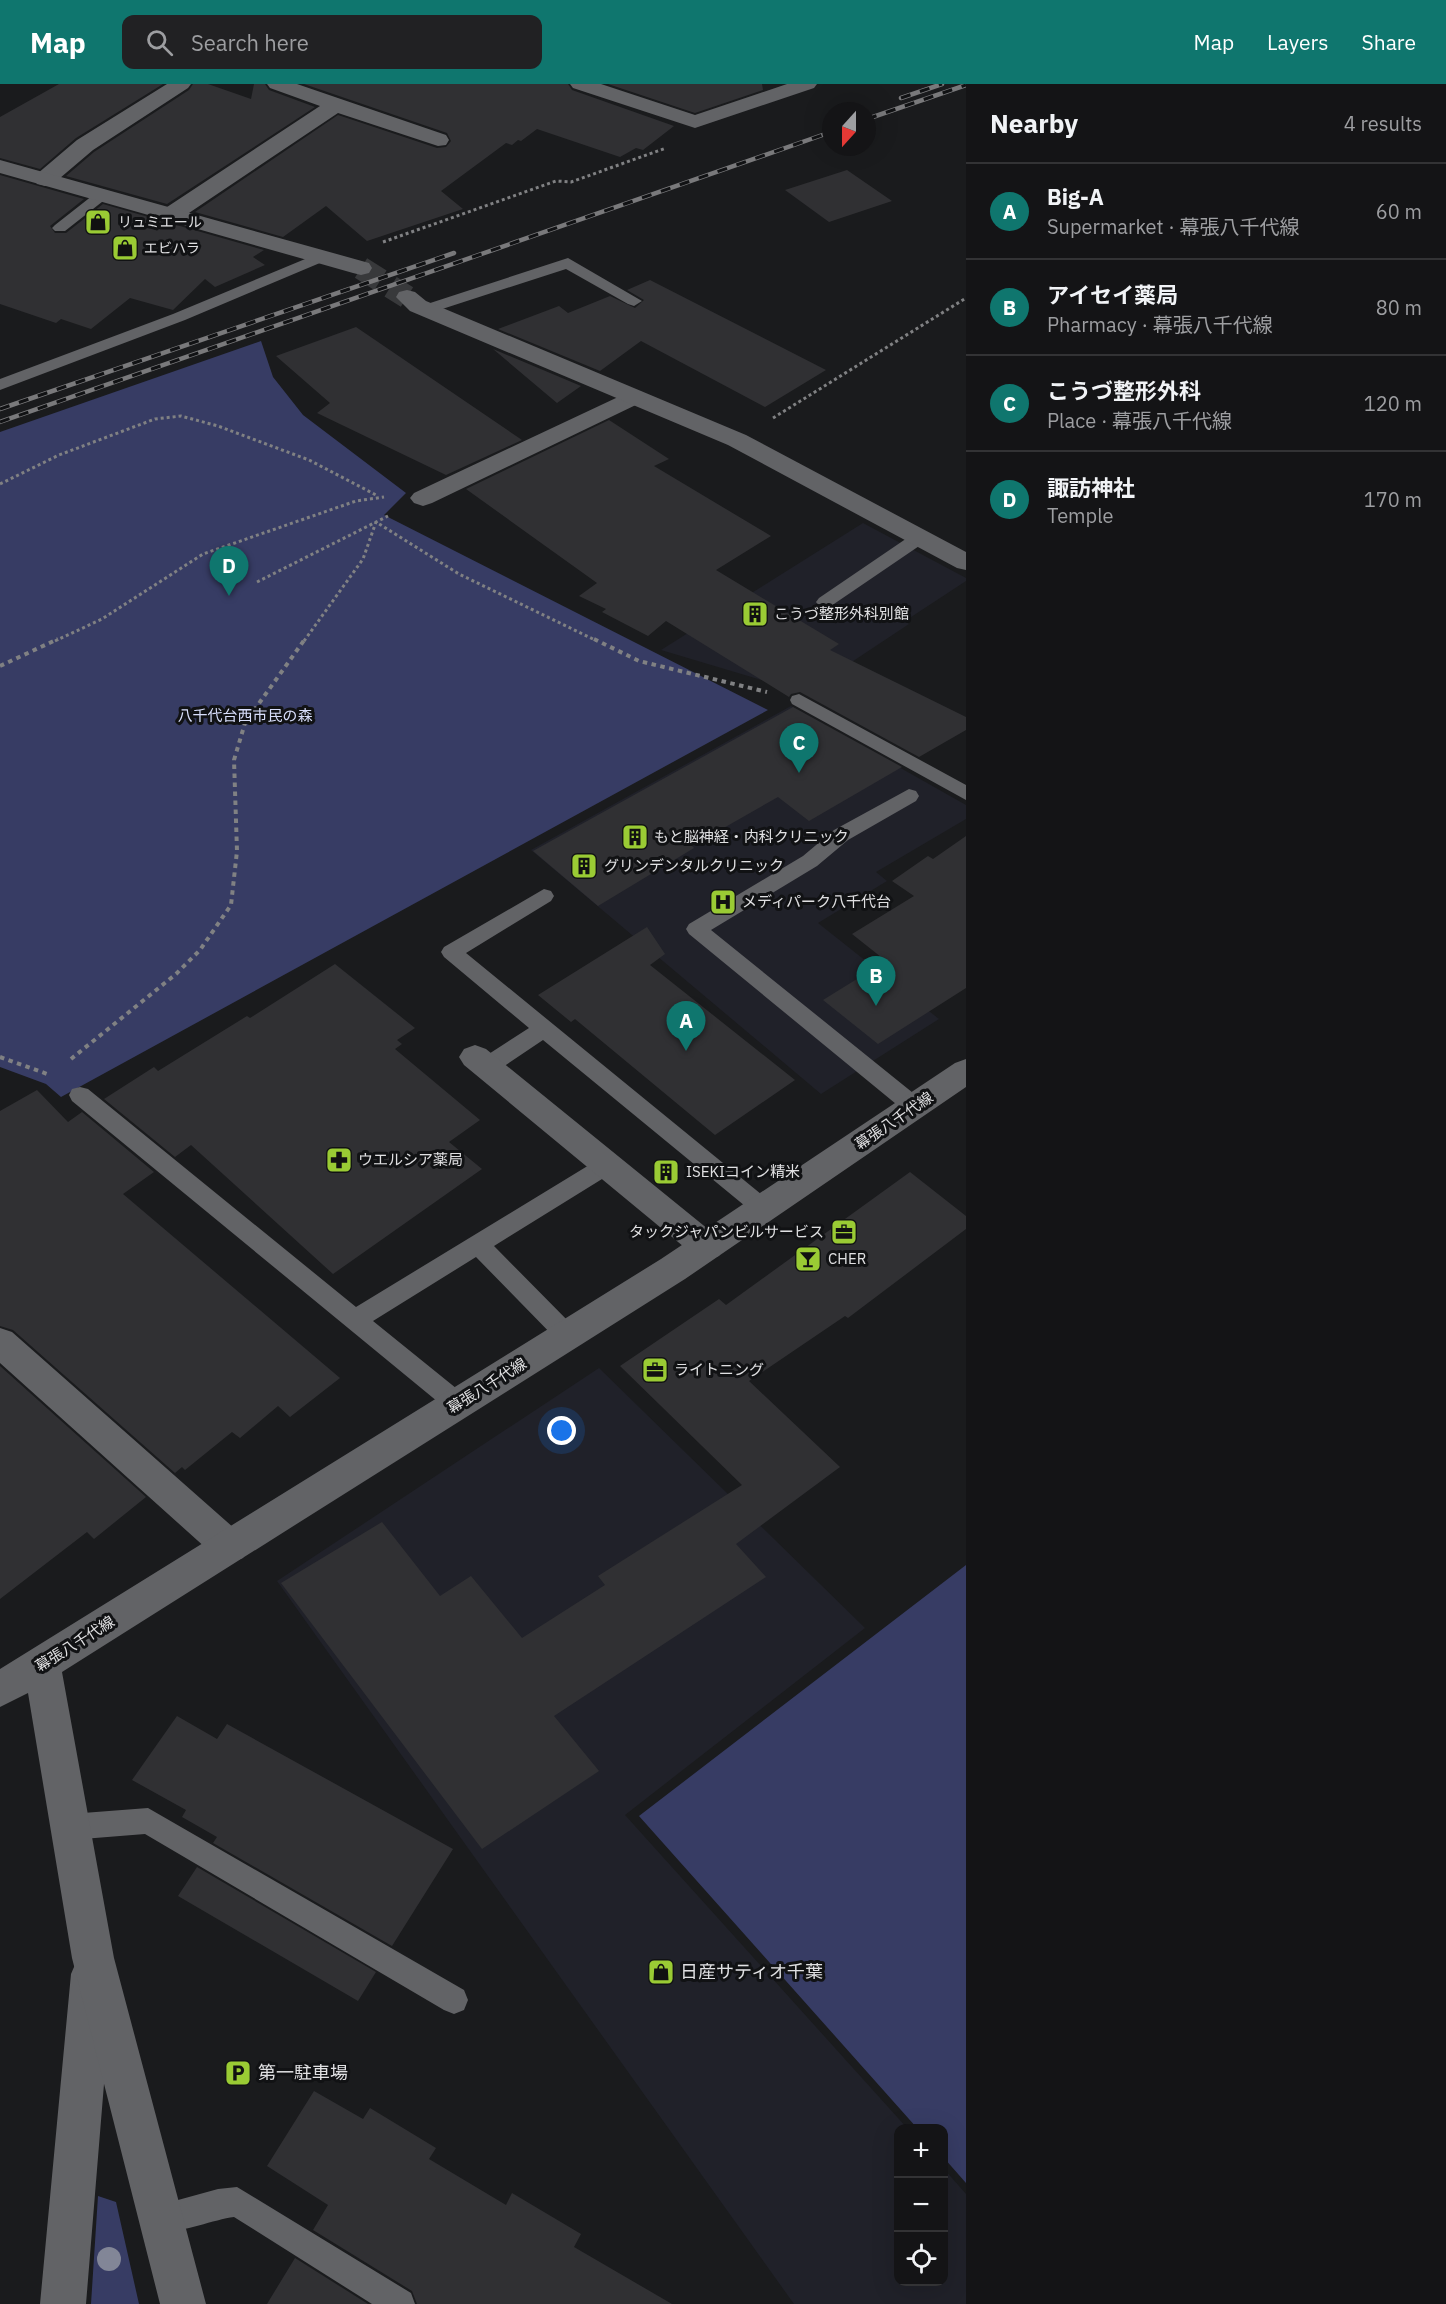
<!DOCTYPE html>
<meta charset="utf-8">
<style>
:root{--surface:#141416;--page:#212123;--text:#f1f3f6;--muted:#9d9ea1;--line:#333335;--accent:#0f766e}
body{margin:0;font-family:"IBM Plex Sans","Noto Sans JP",sans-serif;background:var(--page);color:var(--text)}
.controls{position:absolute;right:18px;bottom:18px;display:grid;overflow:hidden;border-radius:12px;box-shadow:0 6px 24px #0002}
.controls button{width:54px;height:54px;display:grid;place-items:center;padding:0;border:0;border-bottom:2px solid var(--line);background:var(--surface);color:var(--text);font:30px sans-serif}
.compass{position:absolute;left:822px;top:18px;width:54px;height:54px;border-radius:50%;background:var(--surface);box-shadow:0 6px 24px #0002;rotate:201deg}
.you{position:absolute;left:562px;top:1347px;width:21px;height:21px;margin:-15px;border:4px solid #fff;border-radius:50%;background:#1a73e8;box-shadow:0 0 0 9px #1a73e833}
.badge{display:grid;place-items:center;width:39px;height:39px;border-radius:50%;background:var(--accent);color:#fff;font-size:20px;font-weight:700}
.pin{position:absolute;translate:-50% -50px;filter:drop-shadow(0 2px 3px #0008)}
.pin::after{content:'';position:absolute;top:32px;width:21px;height:18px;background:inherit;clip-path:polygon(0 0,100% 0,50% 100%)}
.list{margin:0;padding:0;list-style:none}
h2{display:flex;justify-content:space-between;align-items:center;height:78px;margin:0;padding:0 24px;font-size:26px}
h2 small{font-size:20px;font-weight:400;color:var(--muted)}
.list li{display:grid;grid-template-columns:39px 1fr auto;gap:18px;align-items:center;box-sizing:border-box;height:96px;padding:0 24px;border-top:2px solid var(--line)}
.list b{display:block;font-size:22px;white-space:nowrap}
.list p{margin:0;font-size:20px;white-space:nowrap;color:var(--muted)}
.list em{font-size:20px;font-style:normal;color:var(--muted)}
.icon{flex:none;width:33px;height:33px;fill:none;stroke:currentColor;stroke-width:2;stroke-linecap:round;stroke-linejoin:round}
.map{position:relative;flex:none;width:966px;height:2220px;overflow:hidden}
header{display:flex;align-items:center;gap:36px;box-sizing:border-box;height:84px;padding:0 30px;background:var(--accent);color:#fff}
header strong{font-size:28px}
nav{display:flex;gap:33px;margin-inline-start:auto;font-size:21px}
.search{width:420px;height:54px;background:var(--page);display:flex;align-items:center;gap:15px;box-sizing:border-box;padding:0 21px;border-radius:12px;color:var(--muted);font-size:22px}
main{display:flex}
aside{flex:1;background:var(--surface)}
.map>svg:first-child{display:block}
.built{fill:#202129}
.green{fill:#373c64}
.building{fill:#303033}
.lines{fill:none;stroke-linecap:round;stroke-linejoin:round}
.street-tunnel{stroke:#38393b;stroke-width:23;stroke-dasharray:23 12;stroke-linecap:butt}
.path-far1{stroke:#808183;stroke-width:3;stroke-dasharray:3 3;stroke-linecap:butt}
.path{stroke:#808183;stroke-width:4;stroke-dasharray:4.5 4.5;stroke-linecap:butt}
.lane{fill:#626366;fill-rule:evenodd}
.street{fill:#626366;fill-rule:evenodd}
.secondary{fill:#626366;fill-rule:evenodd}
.rail-casing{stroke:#79797b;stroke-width:4.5}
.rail{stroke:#111214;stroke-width:3;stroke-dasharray:10;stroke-linecap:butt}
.tree{fill:#828697}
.labels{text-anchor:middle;stroke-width:6;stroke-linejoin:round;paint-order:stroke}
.far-poi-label{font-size:14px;fill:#e0e0e2;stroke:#111214;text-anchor:start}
.poi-label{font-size:15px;fill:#e0e0e2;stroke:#111214;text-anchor:start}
.park-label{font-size:15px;fill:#d8defb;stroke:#111214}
.street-label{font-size:15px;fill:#e0e0e2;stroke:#111214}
.near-poi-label{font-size:18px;fill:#e0e0e2;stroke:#111214;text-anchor:start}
</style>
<header>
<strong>Map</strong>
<div class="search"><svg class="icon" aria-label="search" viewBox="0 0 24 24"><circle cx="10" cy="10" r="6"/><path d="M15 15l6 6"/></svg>Search here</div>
<nav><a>Map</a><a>Layers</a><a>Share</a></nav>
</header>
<main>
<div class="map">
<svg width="966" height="2220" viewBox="0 0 966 2220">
<rect width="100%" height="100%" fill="#1a1b1d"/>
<path class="built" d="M 863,439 L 966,494 L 966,497 L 905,537 L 909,540 L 805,609 L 661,566 Z
M 791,622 L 966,721 L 966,735 L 876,788 L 887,797 L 818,839 L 939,935 L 821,1010 L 531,766 Z
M 599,1284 L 865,1544 L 625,1731 L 907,2044 L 898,2044 L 898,2198 L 944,2198 L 944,2085 L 966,2110 L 966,2220 L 794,2220 L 277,1497 Z"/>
<path class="green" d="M 261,257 L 273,293 L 303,331 L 406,409 L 384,431 L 768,626 L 61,1013 L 46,1000 L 0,983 L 0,348 Z
M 966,1481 L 966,2099 L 944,2074 L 944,2044 L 917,2044 L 639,1732 Z
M 98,2112 L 116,2118 L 139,2220 L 91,2220 Z"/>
<path class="building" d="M 59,0 L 163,0 L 76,54 L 40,85 L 0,74 L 0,33 Z
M 193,0 L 208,0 L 251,15 L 254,0 L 265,0 L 269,6 L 315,23 L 167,120 L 66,92 L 94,68 L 189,6 Z
M 304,0 L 568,0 L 572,6 L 674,42 L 643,66 L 636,64 L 620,73 L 537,45 L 521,57 L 518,56 L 512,61 L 506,59 L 441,107 L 463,125 L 367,157 L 326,122 L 283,153 L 195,128 L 338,31 L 437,64 L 446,63 L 451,57 L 447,49 Z
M 608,0 L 762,0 L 763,6 L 695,29 Z
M 847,86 L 892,117 L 829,138 L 785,106 Z
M 0,91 L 84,115 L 50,142 L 55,149 L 66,149 L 103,120 L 264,166 L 253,173 L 265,181 L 215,203 L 205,195 L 173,226 L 130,214 L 91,245 L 61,235 L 56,239 L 0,220 Z
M 650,196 L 826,286 L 765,323 L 641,257 L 600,287 L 498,245 L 559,222 L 568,229 L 610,212 L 635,224 L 644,216 L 627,206 Z
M 356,243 L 522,356 L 446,391 L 317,329 L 330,319 L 276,272 Z
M 493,265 L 581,302 L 557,319 Z
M 609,336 L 669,375 L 654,382 L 771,452 L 716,486 L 839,560 L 830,566 L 966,633 L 966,646 L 919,673 L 800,608 L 791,610 L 789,613 L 666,537 L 648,552 L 602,528 L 606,525 L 579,512 L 597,499 L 466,405 Z
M 793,623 L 902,683 L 809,737 L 778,713 L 692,762 L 694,764 L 598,822 L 533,767 Z
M 966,752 L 966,904 L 878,960 L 823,916 L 886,877 L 852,850 L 914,812 L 892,797 L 928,772 L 933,775 Z
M 647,843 L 665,870 L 650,881 L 795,996 L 715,1051 L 575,935 L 571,938 L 538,911 Z
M 335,880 L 415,944 L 397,956 L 402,960 L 395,965 L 480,1036 L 449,1058 L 482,1085 L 333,1190 L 191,1061 L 175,1073 L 104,1015 L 154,983 L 158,987 L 247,932 L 250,934 Z
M 37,1006 L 68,1038 L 82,1028 L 154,1088 L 123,1110 L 340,1294 L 290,1333 L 278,1322 L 240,1354 L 232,1348 L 185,1386 L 182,1383 L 175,1389 L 13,1246 L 0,1242 L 0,1027 Z
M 910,1088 L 966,1132 L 966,1145 L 848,1234 L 845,1232 L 749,1297 L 840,1383 L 736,1460 L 766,1493 L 554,1632 L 599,1687 L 482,1765 L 281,1499 L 382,1438 L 440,1512 L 471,1492 L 522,1554 L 605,1501 L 598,1492 L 742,1401 L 620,1282 L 719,1215 L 726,1221 Z
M 0,1282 L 146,1413 L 94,1455 L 87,1448 L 0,1515 Z
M 177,1632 L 217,1655 L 227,1640 L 453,1765 L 392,1862 L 213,1759 L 217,1753 L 182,1733 L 186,1726 L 132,1696 Z
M 197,1783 L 376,1888 L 358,1917 L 178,1812 Z
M 314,2007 L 363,2035 L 370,2024 L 436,2064 L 429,2075 L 506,2121 L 512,2109 L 581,2150 L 574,2163 L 672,2220 L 417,2220 L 412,2207 L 313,2146 L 328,2121 L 267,2082 Z
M 295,2174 L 368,2220 L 267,2220 Z"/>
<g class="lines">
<path class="street-tunnel" d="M 361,184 L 407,213"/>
<path class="path-far1" d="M 383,158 L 556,97 L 571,98 L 666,64
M 773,334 L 966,214
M 0,400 L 59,371 L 155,335 L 181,332 L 218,342 L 309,376 L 378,412
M 257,498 L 388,432
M 55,557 L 102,535 L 203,470 L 356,417 L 384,413
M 304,557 L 363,475 L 376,438 L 459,490 L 597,557"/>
<path class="path" d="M 594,555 L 639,577 L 767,608
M 0,582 L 58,555
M 0,973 L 50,991
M 71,975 L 176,890 L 200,866 L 231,821 L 237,767 L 234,676 L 245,639 L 305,555"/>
<path class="lane" d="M 102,107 L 107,108 L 109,111 L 107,114 L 65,147 L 55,147 L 52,144 L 55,141 L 97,108 Z
M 322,168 L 330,173 L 327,176 L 185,236 L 0,306 L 0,295 L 173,230 Z
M 568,174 L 642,217 L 634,222 L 628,220 L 566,185 L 433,228 L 421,228 L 419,225 L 421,222 Z
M 919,449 L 925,450 L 928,454 L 925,458 L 831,522 L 819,522 L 816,518 L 819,514 L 913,450 Z
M 799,610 L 966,701 L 966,716 L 792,620 L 790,616 L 792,612 Z
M 909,705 L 916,707 L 919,712 L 916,717 L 848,756 L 817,782 L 711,846 L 923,1017 L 926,1023 L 923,1029 L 915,1031 L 907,1029 L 689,850 L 686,845 L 689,840 L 803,772 L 834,746 Z
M 544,805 L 551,807 L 554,812 L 551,817 L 466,869 L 772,1119 L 775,1125 L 772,1131 L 764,1134 L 756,1131 L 543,956 L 494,989 L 486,991 L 478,989 L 475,983 L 478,977 L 529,944 L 444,873 L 441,868 L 444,863 Z
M 80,1003 L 88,1005 L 356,1223 L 599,1075 L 607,1072 L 615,1075 L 618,1081 L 615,1087 L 494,1162 L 576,1245 L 580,1252 L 576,1259 L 568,1262 L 560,1259 L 476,1173 L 373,1237 L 467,1313 L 470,1320 L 467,1327 L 458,1330 L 449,1327 L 72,1017 L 69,1011 L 72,1005 Z
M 148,1724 L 464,1906 L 468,1916 L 464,1926 L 454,1930 L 444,1926 L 145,1750 L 70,1756 L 60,1752 L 56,1743 L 60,1734 L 70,1730 Z
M 237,2103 L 411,2209 L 415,2220 L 372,2220 L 234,2133 C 210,2136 170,2154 149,2146 L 145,2135 L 149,2124 L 218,2105 Z"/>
<path class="street" d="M 167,0 L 191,0 L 188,4 L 93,66 L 53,100 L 45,102 L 37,100 L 34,95 L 37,90 L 77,56 Z
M 267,0 L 297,0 L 446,51 L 449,56 L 446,61 L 438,62 L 338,29 L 180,135 L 172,137 L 164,135 L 161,130 L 164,125 L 320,22 L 270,4 Z
M 570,0 L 601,0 L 695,31 L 787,0 L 817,0 L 814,4 L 695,44 L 573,4 Z
M 633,306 L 642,308 L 645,313 L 642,318 L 432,419 L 423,422 L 414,419 L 410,414 L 414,409 Z
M 475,961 L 486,965 L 719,1154 L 724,1163 L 719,1172 L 707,1176 L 695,1172 L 464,981 L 459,973 L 464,965 Z
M 0,1244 L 12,1248 L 243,1452 L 248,1463 L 243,1474 L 230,1479 L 217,1474 L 0,1279 Z
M 92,1870 L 107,1876 L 113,1890 L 86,2220 L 40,2220 L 71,1890 L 77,1876 Z"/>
<path class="secondary" d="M 0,76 L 369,179 L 372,184 L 369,189 L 361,191 L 353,189 L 0,89 Z
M 407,206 L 415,208 L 426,217 L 746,351 L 966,468 L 966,486 L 957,484 L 728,361 L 410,227 L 396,213 L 399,208 Z
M 966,975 L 966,1003 L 685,1195 L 62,1588 L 114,1874 L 206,2220 L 160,2220 L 72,1874 L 28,1609 L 0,1623 L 0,1585 L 661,1175 L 955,979 Z"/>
<defs>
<path id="rail" d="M 901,14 L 942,0
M 867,35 L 966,1
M 0,325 L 454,169
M 0,338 L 831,48"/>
</defs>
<use href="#rail" class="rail-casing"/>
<use href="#rail" class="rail"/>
</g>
<circle class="tree" cx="109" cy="2175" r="12"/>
<defs>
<symbol id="shop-square" viewBox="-11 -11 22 22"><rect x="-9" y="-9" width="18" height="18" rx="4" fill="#9acb34" stroke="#111214"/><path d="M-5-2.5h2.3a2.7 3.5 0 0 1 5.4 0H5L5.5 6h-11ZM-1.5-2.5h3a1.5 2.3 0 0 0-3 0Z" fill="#111"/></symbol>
<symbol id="building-square" viewBox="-11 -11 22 22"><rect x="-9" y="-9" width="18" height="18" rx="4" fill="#9acb34" stroke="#111214"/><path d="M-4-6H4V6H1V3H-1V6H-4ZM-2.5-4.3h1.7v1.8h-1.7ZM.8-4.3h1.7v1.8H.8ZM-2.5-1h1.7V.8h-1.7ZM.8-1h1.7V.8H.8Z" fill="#111"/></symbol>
<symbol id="hospital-square" viewBox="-11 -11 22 22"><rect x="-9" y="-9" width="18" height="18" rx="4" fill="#9acb34" stroke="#111214"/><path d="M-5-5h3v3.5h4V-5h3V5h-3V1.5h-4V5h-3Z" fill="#111"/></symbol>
<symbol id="pharmacy-square" viewBox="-11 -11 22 22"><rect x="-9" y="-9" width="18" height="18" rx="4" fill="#9acb34" stroke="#111214"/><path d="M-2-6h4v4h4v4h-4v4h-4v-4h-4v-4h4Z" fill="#111"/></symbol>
<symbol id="office-square" viewBox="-11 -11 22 22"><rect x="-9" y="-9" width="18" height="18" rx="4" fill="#9acb34" stroke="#111214"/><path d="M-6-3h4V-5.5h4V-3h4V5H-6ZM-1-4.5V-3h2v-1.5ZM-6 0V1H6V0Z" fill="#111"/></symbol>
<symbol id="bar-square" viewBox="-11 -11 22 22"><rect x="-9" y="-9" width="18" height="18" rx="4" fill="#9acb34" stroke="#111214"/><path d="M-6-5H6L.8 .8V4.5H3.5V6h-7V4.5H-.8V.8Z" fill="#111"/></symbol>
<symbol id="parking-square" viewBox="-11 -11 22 22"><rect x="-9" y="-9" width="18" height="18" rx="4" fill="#9acb34" stroke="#111214"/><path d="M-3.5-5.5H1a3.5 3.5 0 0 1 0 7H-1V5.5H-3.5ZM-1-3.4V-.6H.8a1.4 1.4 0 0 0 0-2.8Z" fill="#111"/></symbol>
</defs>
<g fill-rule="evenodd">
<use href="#shop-square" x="83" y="123" width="30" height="30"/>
<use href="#shop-square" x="110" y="149" width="30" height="30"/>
<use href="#building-square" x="740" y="515" width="30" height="30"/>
<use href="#building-square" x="620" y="738" width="30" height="30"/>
<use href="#building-square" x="569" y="767" width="30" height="30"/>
<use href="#hospital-square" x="708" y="803" width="30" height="30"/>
<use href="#pharmacy-square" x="324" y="1061" width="30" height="30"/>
<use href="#building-square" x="651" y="1073" width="30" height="30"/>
<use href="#office-square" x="829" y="1133" width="30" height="30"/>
<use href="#bar-square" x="793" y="1160" width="30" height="30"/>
<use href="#office-square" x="640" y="1271" width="30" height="30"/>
<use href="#shop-square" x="646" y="1873" width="30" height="30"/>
<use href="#parking-square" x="223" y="1974" width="30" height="30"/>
</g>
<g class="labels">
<g class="far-poi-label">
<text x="118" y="143">リュミエール</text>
<text x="144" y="169">エビハラ</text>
</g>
<g class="poi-label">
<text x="774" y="535">こうづ整形外科別館</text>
<text x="654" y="758">もと脳神経・内科クリニック</text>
<text x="604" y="787">グリンデンタルクリニック</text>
<text x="742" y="823">メディパーク八千代台</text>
<text x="358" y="1081">ウエルシア薬局</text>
<text x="686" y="1093">ISEKIコイン精米</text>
<text x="824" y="1153" text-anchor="end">タックジャパンビルサービス</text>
<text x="828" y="1180">CHER</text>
<text x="674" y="1291">ライトニング</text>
</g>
<g class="park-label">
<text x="245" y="637">八千代台西市民の森</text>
</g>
<g class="street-label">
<text transform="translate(894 1037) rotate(-34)" y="5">幕張八千代線</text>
<text transform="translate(487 1302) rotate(-32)" y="5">幕張八千代線</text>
<text transform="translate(75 1560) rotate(-32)" y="5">幕張八千代線</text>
</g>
<g class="near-poi-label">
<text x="680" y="1894">日産サティオ千葉</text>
<text x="258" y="1995">第一駐車場</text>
</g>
</g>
</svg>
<div class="controls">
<button>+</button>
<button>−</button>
<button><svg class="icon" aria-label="locate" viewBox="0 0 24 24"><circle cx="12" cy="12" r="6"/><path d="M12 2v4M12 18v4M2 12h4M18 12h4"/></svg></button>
</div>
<svg class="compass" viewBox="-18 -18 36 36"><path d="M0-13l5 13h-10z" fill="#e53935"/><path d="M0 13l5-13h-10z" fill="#9d9ea1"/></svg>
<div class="you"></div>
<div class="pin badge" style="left:686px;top:967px">A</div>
<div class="pin badge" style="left:876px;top:922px">B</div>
<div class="pin badge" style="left:799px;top:689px">C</div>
<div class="pin badge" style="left:229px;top:512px">D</div>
</div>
<aside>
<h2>Nearby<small>4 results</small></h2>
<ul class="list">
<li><span class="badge">A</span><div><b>Big-A</b><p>Supermarket · 幕張八千代線</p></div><em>60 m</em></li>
<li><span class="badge">B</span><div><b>アイセイ薬局</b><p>Pharmacy · 幕張八千代線</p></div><em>80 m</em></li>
<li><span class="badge">C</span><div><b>こうづ整形外科</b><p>Place · 幕張八千代線</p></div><em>120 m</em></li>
<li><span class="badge">D</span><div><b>諏訪神社</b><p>Temple</p></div><em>170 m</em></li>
</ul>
</aside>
</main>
